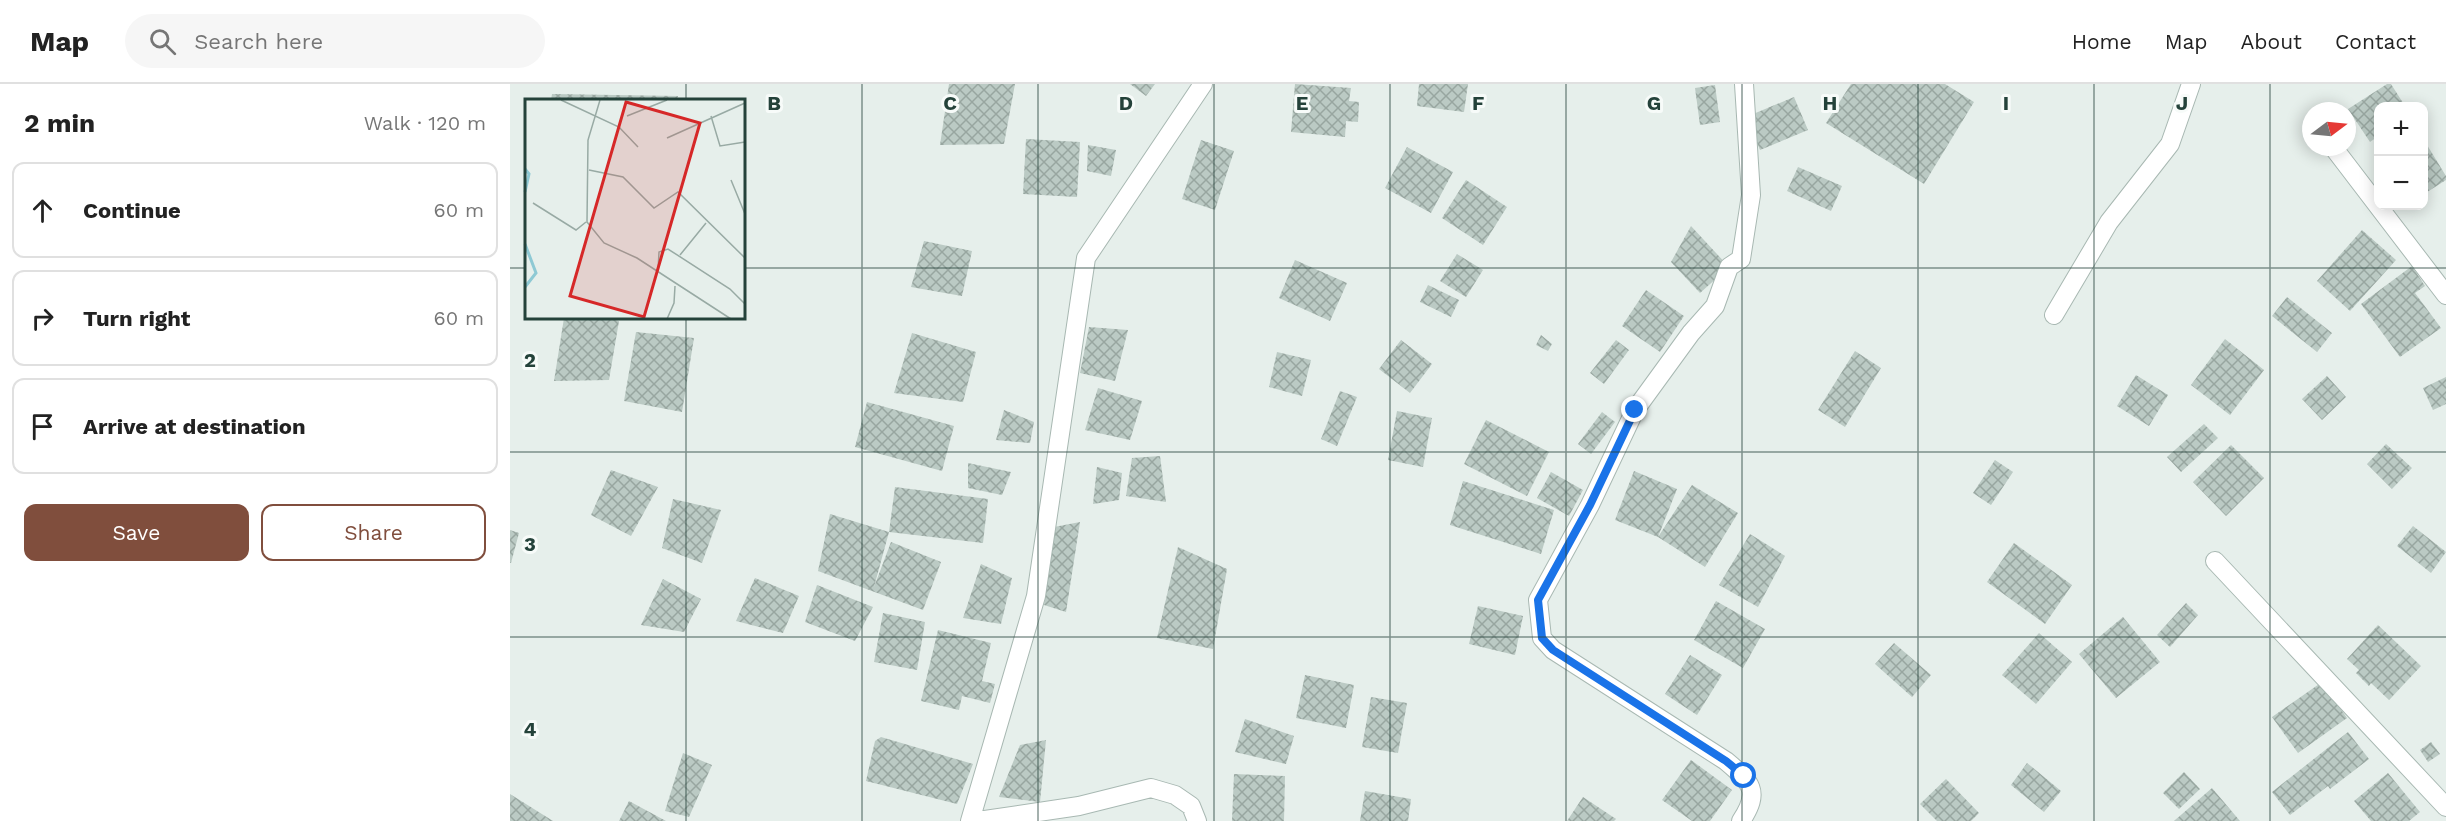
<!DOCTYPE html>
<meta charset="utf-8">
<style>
:root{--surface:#fff;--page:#f6f6f6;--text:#222;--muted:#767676;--line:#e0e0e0;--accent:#804e3d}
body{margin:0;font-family:"Work Sans",sans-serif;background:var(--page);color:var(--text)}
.controls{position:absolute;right:18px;top:18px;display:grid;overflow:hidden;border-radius:12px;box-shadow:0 3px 15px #0003}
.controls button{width:54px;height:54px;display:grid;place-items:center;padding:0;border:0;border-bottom:2px solid var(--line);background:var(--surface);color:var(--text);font:30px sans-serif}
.compass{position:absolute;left:1792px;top:18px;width:54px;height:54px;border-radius:50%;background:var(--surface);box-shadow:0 3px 15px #0003;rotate:74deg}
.stop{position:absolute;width:18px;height:18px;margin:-14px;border:4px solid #1a73e8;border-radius:50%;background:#fff}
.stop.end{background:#1a73e8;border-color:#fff;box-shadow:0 2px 6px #0008}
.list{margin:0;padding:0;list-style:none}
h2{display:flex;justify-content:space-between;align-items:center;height:78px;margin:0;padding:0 24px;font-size:26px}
h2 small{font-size:20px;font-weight:400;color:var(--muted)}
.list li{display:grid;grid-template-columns:39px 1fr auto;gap:18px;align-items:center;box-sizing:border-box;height:96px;margin:0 12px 12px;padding:0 12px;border:2px solid var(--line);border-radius:12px}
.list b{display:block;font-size:22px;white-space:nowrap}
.list em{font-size:20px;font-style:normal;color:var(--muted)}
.actions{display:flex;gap:12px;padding:18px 24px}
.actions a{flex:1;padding:14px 0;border:2px solid var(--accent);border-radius:12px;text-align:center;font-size:21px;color:var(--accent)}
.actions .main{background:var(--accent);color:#fff}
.icon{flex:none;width:33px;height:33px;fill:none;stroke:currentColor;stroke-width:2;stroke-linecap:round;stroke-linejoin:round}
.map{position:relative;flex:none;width:1936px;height:737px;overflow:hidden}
header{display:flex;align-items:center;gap:36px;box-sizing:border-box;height:84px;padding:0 30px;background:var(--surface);border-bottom:2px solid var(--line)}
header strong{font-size:28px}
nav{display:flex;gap:33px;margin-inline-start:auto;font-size:21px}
.search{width:420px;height:54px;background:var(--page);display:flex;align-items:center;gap:15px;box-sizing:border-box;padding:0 21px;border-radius:33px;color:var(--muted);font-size:22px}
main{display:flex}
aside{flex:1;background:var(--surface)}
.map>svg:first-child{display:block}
.building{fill:url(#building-cross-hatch)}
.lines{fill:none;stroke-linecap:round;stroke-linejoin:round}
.minor-casing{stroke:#a8b8b2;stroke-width:20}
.minor{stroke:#fff;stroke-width:18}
.route{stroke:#1a73e8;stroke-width:8}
.grid{fill:none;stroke:#24423a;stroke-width:1.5;stroke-opacity:0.55}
.inset-river{fill:none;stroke:#8ec9d4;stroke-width:3}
.inset-road{fill:none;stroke:#98aaa4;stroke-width:1.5}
.view{fill:#d62828;fill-opacity:0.15;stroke:#d62828;stroke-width:3}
.inset-edge{fill:none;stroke:#24423a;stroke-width:3}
.grid-label{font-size:20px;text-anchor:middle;font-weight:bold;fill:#24423a;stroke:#f7fbf9;stroke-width:6;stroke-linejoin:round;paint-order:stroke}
</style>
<header>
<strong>Map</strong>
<div class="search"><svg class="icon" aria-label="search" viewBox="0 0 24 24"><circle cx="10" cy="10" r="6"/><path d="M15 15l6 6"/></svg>Search here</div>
<nav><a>Home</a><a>Map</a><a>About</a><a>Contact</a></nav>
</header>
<main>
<aside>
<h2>2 min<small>Walk · 120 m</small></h2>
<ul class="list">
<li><svg class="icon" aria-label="ahead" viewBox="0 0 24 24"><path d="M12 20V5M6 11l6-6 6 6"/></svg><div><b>Continue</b></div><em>60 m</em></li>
<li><svg class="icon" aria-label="right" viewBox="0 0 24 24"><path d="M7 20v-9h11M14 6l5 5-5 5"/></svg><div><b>Turn right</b></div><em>60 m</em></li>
<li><svg class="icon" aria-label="arrive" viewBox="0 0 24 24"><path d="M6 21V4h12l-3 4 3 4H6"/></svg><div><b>Arrive at destination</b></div></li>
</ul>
<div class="actions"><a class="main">Save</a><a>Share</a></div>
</aside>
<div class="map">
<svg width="1936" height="737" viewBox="0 0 1936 737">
<defs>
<pattern id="building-cross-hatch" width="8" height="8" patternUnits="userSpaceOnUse" patternTransform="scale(1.5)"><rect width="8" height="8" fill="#bbcac4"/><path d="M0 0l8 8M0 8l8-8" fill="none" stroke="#98a6a0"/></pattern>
</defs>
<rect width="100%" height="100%" fill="#e6efeb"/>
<path class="building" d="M 439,0 L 505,0 L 494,60 L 430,61 Z
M 620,0 L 645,0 L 636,12 Z
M 785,0 L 841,4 L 839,17 L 849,18 L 848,38 L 836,37 L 835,53 L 781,48 Z
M 909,0 L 958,0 L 954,28 L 907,22 Z
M 1341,0 L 1435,0 L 1464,18 L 1414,100 L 1316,39 Z
M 1877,0 L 1881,0 L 1895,22 L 1868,22 L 1868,52 L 1860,58 L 1838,25 Z
M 1205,1 L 1210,38 L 1190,41 L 1185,4 Z
M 42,10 L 168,12 L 167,16 L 41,16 Z
M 1284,13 L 1298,46 L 1250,66 L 1236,33 Z
M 516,55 L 570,58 L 567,113 L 513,110 Z
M 691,56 L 724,67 L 705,126 L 672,115 Z
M 1914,56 L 1936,92 L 1936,96 L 1914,110 Z
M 578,61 L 606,66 L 601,92 L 577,87 Z
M 897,63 L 943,88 L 921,129 L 875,104 Z
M 1288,83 L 1332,102 L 1321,127 L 1277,107 Z
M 956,96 L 997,123 L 973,161 L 932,134 Z
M 1181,142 L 1219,183 L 1190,209 L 1161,178 Z
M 1852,146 L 1886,176 L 1840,227 L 1807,197 Z
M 414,157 L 462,167 L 452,212 L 401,203 Z
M 947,170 L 973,186 L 956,213 L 930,197 Z
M 785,176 L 837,199 L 820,237 L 769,214 Z
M 1902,182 L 1915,202 L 1905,209 L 1931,244 L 1890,273 L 1851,220 Z
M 918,201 L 949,216 L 941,233 L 910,218 Z
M 1136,206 L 1174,232 L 1150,268 L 1112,242 Z
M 1777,213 L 1822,249 L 1807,268 L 1762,232 Z
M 54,234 L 99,234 L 109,237 L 99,296 L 44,297 Z
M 579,243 L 618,246 L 605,297 L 570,289 Z
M 126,248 L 184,254 L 172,328 L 114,317 Z
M 402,249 L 466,268 L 453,318 L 384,309 Z
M 1031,251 L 1042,260 L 1038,267 L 1026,261 Z
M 1715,255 L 1754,286 L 1720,331 L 1681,301 Z
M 891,256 L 922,280 L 900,309 L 869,285 Z
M 1106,256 L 1119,266 L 1094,300 L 1080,289 Z
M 1345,267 L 1371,284 L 1335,343 L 1308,326 Z
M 767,268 L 801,276 L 792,312 L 759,303 Z
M 1626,291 L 1658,311 L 1639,342 L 1607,322 Z
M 1817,292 L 1836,313 L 1812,336 L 1792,315 Z
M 1936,293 L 1936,320 L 1923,326 L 1913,304 Z
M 588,304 L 632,317 L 620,356 L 575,346 Z
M 830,307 L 847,313 L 827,362 L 811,355 Z
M 357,318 L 444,342 L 432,387 L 345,363 Z
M 494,326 L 524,338 L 520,359 L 486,356 Z
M 887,327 L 922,334 L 913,383 L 878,376 Z
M 1092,328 L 1105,338 L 1081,370 L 1068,360 Z
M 976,336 L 1039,368 L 1017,412 L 954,380 Z
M 1694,340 L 1708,354 L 1671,388 L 1657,373 Z
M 1876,360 L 1902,384 L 1882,405 L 1857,380 Z
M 1721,361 L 1754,394 L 1716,432 L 1683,398 Z
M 650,372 L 656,418 L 616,412 L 622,374 Z
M 1485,376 L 1503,388 L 1481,421 L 1463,409 Z
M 458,379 L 501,388 L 492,411 L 458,404 Z
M 587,383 L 612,389 L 609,416 L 583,420 Z
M 101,386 L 148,403 L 121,452 L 81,431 Z
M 1124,387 L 1167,405 L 1148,453 L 1182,401 L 1228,429 L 1195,483 L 1148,453 L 1105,436 Z
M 1041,388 L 1073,406 L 1059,432 L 1027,414 Z
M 953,397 L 1044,426 L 1031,470 L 940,441 Z
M 385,403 L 478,415 L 473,459 L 379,448 Z
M 163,415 L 211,426 L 192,479 L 152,464 Z
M 320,430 L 379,448 L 364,503 L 381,458 L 431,478 L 413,526 L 308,487 Z
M 570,438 L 556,528 L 534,521 L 544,443 Z
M 1903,442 L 1936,468 L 1921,489 L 1887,462 Z
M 0,446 L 9,449 L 1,479 L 0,479 Z
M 1240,450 L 1275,472 L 1248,523 L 1209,501 Z
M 1504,459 L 1562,501 L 1535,540 L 1477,498 Z
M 668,463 L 717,485 L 703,565 L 647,554 Z
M 471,480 L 502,494 L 491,540 L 453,534 Z
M 245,494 L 289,512 L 273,549 L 226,537 Z
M 153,495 L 191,515 L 174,548 L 131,541 Z
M 307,501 L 363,523 L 345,557 L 295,538 Z
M 1206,517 L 1255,545 L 1233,584 L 1184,556 Z
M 1676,519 L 1688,531 L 1660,563 L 1647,551 Z
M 968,522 L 1013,532 L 1005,571 L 959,560 Z
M 373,529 L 415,538 L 407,586 L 364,578 Z
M 1613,533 L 1650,578 L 1606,614 L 1569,570 Z
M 1868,541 L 1911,582 L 1879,616 L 1861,599 L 1859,602 L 1846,589 L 1849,586 L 1837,575 Z
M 428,546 L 481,559 L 472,597 L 485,600 L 480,619 L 452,612 L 449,626 L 411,617 Z
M 1529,549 L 1562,578 L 1526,620 L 1492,591 Z
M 1384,559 L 1421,591 L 1402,613 L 1365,580 Z
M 1180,571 L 1212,591 L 1187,631 L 1155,610 Z
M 795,591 L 844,601 L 836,644 L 786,634 Z
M 1812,598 L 1837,634 L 1788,669 L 1762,633 Z
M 861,613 L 897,619 L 888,669 L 852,663 Z
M 735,635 L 784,652 L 776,680 L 725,668 Z
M 1838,648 L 1859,675 L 1820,705 L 1818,702 L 1780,731 L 1762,708 Z
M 371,653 L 463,680 L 447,720 L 356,697 L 365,657 Z
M 536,656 L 530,718 L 489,713 L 510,661 Z
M 1921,658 L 1930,670 L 1918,678 L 1910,666 Z
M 173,669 L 202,681 L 179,733 L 155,727 Z
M 1181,676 L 1222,706 L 1200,737 L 1182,737 L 1152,716 Z
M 1517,679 L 1551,707 L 1534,728 L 1501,701 Z
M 1674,688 L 1690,705 L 1669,725 L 1653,709 Z
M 1878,689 L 1910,728 L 1899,737 L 1861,737 L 1844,717 Z
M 724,690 L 775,692 L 774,737 L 722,737 Z
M 1436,695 L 1469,729 L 1461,737 L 1427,737 L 1410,720 Z
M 1702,704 L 1730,737 L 1664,737 Z
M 855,707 L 901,715 L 898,737 L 850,737 Z
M 0,710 L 43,737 L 0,737 Z
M 1073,713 L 1106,735 L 1104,737 L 1057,737 Z
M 119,717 L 156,737 L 109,737 Z"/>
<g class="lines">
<defs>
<path id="minor" d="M 1823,63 L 1936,211
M 1544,231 L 1599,138 L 1660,60 L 1681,0
M 1705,477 L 1936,723
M 460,737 L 526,512 L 576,174 L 693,0
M 468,737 L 569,722 L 641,704 L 665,711 L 681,722 L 687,737
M 1231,737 C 1251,707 1241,698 1216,677 L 1043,566 L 1032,554 L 1028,516 L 1080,421 L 1125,326 L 1181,249 L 1205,222 L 1219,183 L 1231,175 L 1241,111 L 1234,0"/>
</defs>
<use href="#minor" class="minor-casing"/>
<use href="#minor" class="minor"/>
</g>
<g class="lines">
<path class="route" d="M 1125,326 L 1080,421 L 1028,516 L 1032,554 L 1043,566 L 1216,677 L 1234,692"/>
</g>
<path class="grid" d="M 176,0 L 176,16M 352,0 L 352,737M 528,0 L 528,737M 704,0 L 704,737M 880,0 L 880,737M 1056,0 L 1056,737M 1232,0 L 1232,737M 1408,0 L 1408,737M 1584,0 L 1584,737M 1760,0 L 1760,737M 0,184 L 16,184M 234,184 L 1936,184M 176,234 L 176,737M 0,368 L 1936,368M 0,553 L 1936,553"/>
<g transform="translate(15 15)">
<rect width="220" height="220" fill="#e6efeb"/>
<path class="inset-river" d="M 0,70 L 4,75 L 0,93M 0,145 L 11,174 L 0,188"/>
<path class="inset-road" d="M 36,1 L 94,28 L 113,48M 75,1 L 63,41 L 62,123 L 79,144 L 112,159 L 206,220M 102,17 L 142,1M 186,17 L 195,47 L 220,43M 142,39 L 220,4M 64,71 L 98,78 L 129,109 L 153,93 L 220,159M 206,81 L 220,115M 8,104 L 51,131 L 61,123M 155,156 L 181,124M 133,172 L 134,153 L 143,150 L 205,190 L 220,205M 142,220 L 149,204 L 150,187"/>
<path class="view" d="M 101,3 L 175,24 L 119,218 L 45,197 Z"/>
<rect width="220" height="220" class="inset-edge"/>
</g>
<g class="grid-label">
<text x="264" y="26">B</text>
<text x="440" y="26">C</text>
<text x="616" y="26">D</text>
<text x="792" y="26">E</text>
<text x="968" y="26">F</text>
<text x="1144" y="26">G</text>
<text x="1320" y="26">H</text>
<text x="1496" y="26">I</text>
<text x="1672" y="26">J</text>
<text x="20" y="283">2</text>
<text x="20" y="467">3</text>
<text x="20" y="652">4</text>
</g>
</svg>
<div class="controls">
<button>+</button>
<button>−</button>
</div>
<svg class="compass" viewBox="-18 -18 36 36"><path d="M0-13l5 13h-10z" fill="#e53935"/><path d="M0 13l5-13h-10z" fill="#767676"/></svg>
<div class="stop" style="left:1234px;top:692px"></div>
<div class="stop end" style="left:1125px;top:326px"></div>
</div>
</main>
